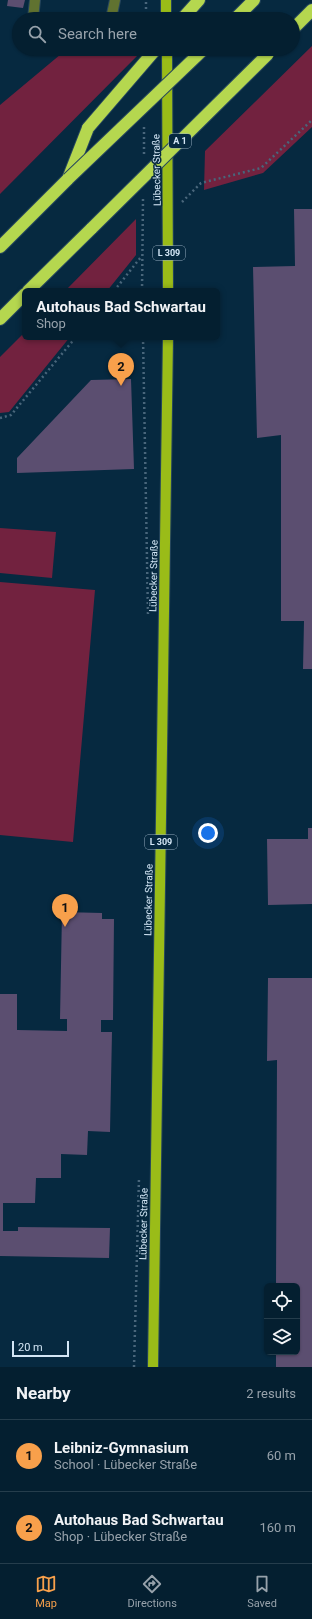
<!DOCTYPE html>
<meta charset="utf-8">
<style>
:root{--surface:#041f30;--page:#0d2738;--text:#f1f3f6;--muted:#97a2ab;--line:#253d4c;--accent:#f8a04b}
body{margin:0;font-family:Roboto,sans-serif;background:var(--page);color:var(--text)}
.controls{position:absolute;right:12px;bottom:12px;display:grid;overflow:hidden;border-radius:6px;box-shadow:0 1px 3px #0004}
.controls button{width:36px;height:36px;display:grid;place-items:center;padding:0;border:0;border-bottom:1px solid var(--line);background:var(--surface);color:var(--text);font:20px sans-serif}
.scale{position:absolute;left:12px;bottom:10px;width:57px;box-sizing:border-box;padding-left:4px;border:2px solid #d3e6f5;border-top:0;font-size:11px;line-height:14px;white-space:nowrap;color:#d3e6f5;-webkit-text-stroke:3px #062940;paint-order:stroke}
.you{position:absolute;left:208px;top:833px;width:14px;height:14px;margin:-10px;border:3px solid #fff;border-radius:50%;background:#1a73e8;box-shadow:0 0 0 6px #1a73e833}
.badge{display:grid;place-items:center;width:26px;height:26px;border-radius:50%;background:var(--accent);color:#111;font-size:13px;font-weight:700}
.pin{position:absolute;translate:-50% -33px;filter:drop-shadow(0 1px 2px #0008)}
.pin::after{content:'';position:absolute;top:21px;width:14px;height:12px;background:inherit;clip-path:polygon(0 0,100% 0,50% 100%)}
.popup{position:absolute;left:22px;top:288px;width:198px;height:52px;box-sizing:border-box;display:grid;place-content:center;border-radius:6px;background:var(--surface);filter:drop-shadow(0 1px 3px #0005);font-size:13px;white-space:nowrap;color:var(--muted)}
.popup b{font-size:15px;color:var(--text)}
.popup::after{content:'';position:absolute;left:50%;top:100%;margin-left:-8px;border:8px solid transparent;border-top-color:var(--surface)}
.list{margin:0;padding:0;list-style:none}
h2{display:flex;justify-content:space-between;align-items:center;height:52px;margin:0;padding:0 16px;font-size:17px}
h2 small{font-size:13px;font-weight:400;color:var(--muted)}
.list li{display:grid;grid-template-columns:26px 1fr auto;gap:12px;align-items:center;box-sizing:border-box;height:72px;padding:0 16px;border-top:1px solid var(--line)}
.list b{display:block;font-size:15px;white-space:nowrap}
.list p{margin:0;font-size:13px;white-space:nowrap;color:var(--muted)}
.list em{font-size:13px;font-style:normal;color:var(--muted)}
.icon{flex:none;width:22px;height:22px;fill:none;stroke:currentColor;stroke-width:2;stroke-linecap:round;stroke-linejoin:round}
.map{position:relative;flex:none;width:312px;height:1367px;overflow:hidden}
.search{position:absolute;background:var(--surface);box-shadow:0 1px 3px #0004;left:12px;right:12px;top:12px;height:44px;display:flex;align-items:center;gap:10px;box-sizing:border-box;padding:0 14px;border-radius:22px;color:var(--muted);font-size:15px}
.sheet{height:196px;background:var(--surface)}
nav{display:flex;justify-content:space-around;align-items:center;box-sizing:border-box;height:56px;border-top:1px solid var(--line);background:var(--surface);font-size:11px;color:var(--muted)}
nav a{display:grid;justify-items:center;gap:2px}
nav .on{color:var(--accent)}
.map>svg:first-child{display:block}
.green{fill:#72223f}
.building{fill:#5b4e70}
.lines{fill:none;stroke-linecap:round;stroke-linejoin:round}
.minor-casing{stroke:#27475d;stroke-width:12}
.major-casing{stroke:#27475d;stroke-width:12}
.highway-casing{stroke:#27475d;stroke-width:14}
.path{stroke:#49667b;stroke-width:2.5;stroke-dasharray:2 3;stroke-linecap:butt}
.minor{stroke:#607230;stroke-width:10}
.major{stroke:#9abc18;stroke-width:10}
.highway{stroke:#b5d74f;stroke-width:12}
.highway-bridge-casing{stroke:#27475d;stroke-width:14;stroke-linecap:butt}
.highway-bridge{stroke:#b5d74f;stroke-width:12}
.labels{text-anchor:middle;stroke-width:3;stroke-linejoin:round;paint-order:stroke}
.shield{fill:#062940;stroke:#96adbf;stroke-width:1}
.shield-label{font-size:9px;font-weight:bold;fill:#d3e6f5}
.street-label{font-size:10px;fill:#d3e6f5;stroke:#062940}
</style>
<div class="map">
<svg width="312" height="1367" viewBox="0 0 312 1367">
<rect width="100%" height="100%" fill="#062940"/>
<path class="green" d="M 312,46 L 312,127 L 263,173 L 204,190 L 205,151 Z
M 67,49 L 140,49 L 140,53 L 0,194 L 0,105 Z
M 136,219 L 136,255 L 107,291 L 65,291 Z
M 25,332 L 25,337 L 70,337 L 9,412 L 0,413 L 0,357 Z
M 0,528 L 56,532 L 52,578 L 0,573 Z
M 0,582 L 95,590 L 73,842 L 0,835 Z"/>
<path class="building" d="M 8,0 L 25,0 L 23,8 L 7,6 Z
M 294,209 L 312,209 L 312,669 L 303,669 L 304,621 L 281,621 L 281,435 L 257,438 L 253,267 L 295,266 Z
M 131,379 L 134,469 L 17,473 L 17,458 L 91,380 Z
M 308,828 L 312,828 L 312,904 L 268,905 L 267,839 L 308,839 Z
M 62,912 L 102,913 L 102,919 L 114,919 L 113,1020 L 101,1020 L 101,1032 L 112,1032 L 110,1132 L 88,1131 L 87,1155 L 61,1154 L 61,1178 L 36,1178 L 35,1203 L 3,1203 L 3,1231 L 18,1231 L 18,1227 L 110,1228 L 109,1258 L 0,1256 L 0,994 L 17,994 L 17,1030 L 67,1031 L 67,1019 L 60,1019 Z
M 268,978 L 312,978 L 312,1367 L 276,1367 L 276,1352 L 297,1352 L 297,1286 L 276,1286 L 277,1060 L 267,1061 Z"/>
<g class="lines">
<defs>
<path id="minor" d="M 33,19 L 35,0
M 111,19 L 115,0"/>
<path id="major" d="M 166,0 L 166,19
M 167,49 L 168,291
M 153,1367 L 168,337"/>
<path id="highway" d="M 182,19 L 199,0
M 235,19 L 254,0
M 293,29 L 312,10
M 0,247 L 68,179 L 88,128
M 28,291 L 92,228
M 0,319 L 25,294"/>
</defs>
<use href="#minor" class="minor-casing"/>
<use href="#major" class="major-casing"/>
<use href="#highway" class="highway-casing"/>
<path class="path" d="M 146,19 L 146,0
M 144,154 L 144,127
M 182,202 L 201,183 L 261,168 L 312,120
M 114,291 L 141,257
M 142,291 L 143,199
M 143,337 L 148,615
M 0,418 L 11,415 L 76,337
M 134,1367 L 139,1178"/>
<use href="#minor" class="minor"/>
<use href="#major" class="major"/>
<use href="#highway" class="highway"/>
<defs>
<path id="highway-bridge" d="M 88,128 L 156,49
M 68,179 L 204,49
M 92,228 L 268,54"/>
</defs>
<use href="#highway-bridge" class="highway-bridge-casing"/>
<use href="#highway-bridge" class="highway-bridge"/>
</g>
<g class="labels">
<g class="shield">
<rect x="169" y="134" width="22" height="14" rx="3"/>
<rect x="153" y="246" width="32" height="14" rx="3"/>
<rect x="145" y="835" width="32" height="14" rx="3"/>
</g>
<g class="shield-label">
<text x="180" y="144">A 1</text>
<text x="169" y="256">L 309</text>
<text x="161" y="845">L 309</text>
</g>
<g class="street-label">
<text transform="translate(156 170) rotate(-91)" y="4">Lübecker Straße</text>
<text transform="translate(153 576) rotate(-89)" y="4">Lübecker Straße</text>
<text transform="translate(148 900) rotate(-89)" y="4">Lübecker Straße</text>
<text transform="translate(143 1224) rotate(-89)" y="4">Lübecker Straße</text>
</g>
</g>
</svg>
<div class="controls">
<button><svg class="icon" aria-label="locate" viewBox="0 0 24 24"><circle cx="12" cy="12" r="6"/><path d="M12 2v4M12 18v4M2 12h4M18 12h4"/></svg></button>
<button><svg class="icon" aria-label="layers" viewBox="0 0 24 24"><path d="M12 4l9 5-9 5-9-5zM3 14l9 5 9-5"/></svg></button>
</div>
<div class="scale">20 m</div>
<div class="you"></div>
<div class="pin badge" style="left:65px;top:927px">1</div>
<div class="pin badge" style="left:121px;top:386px">2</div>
<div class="popup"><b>Autohaus Bad Schwartau</b>Shop</div>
<div class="search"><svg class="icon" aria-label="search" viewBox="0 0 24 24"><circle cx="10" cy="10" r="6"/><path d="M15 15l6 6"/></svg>Search here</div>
</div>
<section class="sheet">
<h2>Nearby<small>2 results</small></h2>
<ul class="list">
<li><span class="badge">1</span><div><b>Leibniz-Gymnasium</b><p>School · Lübecker Straße</p></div><em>60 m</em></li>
<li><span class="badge">2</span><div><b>Autohaus Bad Schwartau</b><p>Shop · Lübecker Straße</p></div><em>160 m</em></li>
</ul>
</section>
<nav>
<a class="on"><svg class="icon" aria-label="map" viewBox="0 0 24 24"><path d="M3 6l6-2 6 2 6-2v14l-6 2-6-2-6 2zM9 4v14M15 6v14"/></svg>Map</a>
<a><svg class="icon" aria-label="directions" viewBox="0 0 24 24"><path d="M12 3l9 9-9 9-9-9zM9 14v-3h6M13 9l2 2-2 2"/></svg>Directions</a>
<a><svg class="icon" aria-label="saved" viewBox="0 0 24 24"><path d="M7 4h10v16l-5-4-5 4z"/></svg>Saved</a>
</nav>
